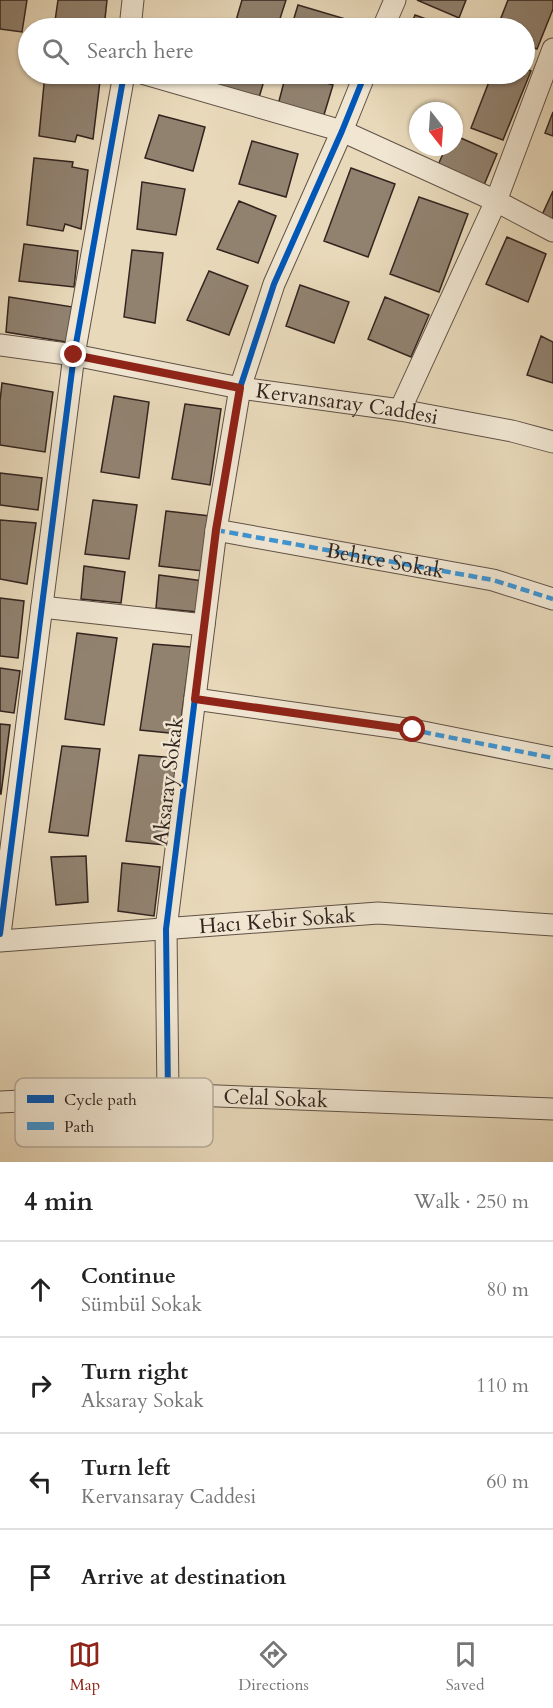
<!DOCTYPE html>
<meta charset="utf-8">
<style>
:root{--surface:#fff;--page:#f2f2f2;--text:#222;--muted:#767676;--line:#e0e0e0;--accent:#8f2418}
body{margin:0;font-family:Cardo,serif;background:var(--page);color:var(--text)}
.compass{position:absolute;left:409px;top:102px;width:54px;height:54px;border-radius:50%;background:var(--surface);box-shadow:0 2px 4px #0004;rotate:163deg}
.stop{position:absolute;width:18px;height:18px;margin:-14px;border:4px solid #8f2418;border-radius:50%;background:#fff}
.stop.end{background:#8f2418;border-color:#fff;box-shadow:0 2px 6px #0008}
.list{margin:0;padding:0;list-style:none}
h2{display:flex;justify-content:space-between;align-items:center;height:78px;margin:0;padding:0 24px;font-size:26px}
h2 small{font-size:20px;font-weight:400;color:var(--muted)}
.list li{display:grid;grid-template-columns:39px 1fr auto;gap:18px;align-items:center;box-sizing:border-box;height:96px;padding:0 24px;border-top:2px solid var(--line)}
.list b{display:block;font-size:22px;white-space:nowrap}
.list p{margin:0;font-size:20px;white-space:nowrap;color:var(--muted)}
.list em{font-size:20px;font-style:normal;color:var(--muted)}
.icon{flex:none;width:33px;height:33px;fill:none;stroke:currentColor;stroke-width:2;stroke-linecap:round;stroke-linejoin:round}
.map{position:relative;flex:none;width:553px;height:1162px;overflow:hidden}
.search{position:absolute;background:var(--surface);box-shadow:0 2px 4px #0004;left:18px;right:18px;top:18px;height:66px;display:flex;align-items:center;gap:15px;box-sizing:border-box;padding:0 21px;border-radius:33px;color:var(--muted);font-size:22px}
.sheet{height:462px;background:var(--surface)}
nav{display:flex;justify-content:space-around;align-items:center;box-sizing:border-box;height:84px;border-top:2px solid var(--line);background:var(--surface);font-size:16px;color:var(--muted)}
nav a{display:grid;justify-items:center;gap:3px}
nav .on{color:var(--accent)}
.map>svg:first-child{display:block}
.building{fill:#918270;stroke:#33241f;stroke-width:1.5}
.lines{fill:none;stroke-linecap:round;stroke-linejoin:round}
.street-casing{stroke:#605146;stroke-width:23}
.street{stroke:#f0e6d2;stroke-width:21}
.quiet{stroke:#3d95d5;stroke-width:4.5;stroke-dasharray:9 4.5;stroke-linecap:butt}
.cycleway-casing{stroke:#f0e6d2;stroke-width:10}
.cycleway{stroke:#0057b8;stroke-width:6}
.route{stroke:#8f2418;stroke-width:8}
.labels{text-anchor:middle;stroke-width:5;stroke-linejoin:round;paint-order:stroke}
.street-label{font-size:21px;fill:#33241f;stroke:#f0e6d2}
.key{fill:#f0e6d2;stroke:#b7ac9c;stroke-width:1.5}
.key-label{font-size:16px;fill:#33241f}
</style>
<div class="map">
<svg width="553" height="1162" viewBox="0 0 553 1162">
<rect width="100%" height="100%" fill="#e8d9ba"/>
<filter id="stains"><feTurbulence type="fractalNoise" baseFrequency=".00333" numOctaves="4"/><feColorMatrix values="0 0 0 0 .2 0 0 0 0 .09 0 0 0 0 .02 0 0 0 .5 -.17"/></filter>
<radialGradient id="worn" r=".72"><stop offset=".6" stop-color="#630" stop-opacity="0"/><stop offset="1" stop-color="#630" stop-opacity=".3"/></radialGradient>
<path class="building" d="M 0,0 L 27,0 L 22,32 L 0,29 Z
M 58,0 L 107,0 L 104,28 L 54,28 Z
M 242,0 L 286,0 L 277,28 L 252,28 L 235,24 Z
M 417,0 L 466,0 L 459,18 Z
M 508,0 L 553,0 L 553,9 L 537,49 L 524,44 L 524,28 L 497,28 Z
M 298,5 L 359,23 L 358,28 L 291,28 Z
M 415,15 L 451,28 L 410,28 Z
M 524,68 L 531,71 L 503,140 L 471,128 L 492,74 L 524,74 Z
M 45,74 L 85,74 L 83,78 L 100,81 L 93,139 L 77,135 L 75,142 L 39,136 Z
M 166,74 L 198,74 L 195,83 Z
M 221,74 L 266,74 L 258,101 L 216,87 Z
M 286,74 L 297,74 L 333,85 L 323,118 L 278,105 Z
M 553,112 L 553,136 L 545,133 Z
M 159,115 L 205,127 L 193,171 L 145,158 Z
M 454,135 L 497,154 L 484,185 L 438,165 L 446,147 L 454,147 Z
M 252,141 L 298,154 L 286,197 L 239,184 Z
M 34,158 L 73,162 L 72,167 L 88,170 L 81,229 L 65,224 L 63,231 L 27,225 Z
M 351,168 L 395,184 L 368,257 L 324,241 Z
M 142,182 L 185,189 L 176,235 L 137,229 Z
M 553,191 L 553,220 L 542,215 Z
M 419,197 L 468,214 L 439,292 L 390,274 Z
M 239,201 L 276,216 L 258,263 L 217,249 Z
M 507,237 L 546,254 L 528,302 L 486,284 Z
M 24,244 L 78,251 L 74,287 L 19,281 Z
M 132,250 L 163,253 L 155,323 L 124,317 Z
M 209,271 L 248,286 L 229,335 L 187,320 Z
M 300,285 L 349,302 L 334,343 L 286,326 Z
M 9,297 L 73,307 L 66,342 L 6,332 Z
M 385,297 L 429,315 L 411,357 L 368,339 Z
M 541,336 L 553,342 L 553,383 L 527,375 Z
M 2,383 L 53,392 L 45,452 L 0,445 L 0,401 Z
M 114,396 L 149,402 L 139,478 L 101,472 Z
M 185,404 L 221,409 L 210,485 L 172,479 Z
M 0,473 L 42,478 L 38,510 L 0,505 Z
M 93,500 L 137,505 L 129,559 L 85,554 Z
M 166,511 L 210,516 L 203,571 L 159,566 Z
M 0,520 L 36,523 L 27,584 L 0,579 Z
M 84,566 L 125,572 L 121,603 L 81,599 Z
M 159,575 L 203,581 L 198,612 L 156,608 Z
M 0,598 L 24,601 L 18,658 L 0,656 Z
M 77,633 L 117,638 L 104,725 L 65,719 Z
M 153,644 L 191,647 L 179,734 L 140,730 Z
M 0,668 L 20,671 L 14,713 L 0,711 Z
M 0,724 L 10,725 L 1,794 L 0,794 Z
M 62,746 L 100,749 L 88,836 L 49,832 Z
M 139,755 L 177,758 L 165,845 L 126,841 Z
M 86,856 L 88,902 L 56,905 L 51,857 Z
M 122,863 L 160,867 L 154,916 L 118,911 Z"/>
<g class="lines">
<defs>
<g id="street">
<path d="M 130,28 L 133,0"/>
<path d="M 383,28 L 395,0"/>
<path d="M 145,74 L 342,131 L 496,201 L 553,231"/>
<path id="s1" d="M 0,345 L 74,355 L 240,388 L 400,410 L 512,431 L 553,442"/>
<path d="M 400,410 L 496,201 L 553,49"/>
<path id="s2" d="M 216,530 L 493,580 L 553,599"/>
<path d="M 42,607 L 204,625"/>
<path d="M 195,699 L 413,730 L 553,758"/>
<path d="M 0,934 L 74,355 L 124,74"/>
<path id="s3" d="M 0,941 L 378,913 L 553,925"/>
<path d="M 168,1094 L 166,929 L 216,530 L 240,388 L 274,284 L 342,131 L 365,74"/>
<path id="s4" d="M 0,1102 L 168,1094 L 553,1109"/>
</g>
</defs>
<use href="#street" class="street-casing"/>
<use href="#street" class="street"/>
<path class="quiet" d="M 216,530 L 493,580 L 553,599
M 195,699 L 413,730 L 553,758"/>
<defs>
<path id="cycleway" d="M 0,934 L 74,355 L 124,74
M 168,1094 L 166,929 L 216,530 L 240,388 L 274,284 L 342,131 L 365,74"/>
</defs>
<use href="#cycleway" class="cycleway-casing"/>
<use href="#cycleway" class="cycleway"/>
</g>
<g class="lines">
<path class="route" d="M 74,355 L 240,388 L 216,530 L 195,699 L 413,730"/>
</g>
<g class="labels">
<g class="street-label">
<text dy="7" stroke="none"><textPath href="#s1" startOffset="352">Kervansaray Caddesi</textPath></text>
<text dy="7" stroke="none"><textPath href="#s2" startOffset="172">Behice Sokak</textPath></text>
<text transform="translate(168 781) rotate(-83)" y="7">Aksaray Sokak</text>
<text dy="7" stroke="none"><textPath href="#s3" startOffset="278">Hacı Kebir Sokak</textPath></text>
<text dy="7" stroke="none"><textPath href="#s4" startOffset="276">Celal Sokak</textPath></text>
</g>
</g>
<rect x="15" y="1078" width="198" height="69" rx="9" class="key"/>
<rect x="27" y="1095" width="27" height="8" fill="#0057b8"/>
<rect x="27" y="1122" width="27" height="8" fill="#3d95d5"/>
<g class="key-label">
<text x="64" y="1105">Cycle path</text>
<text x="64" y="1132">Path</text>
</g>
<rect width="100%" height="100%" filter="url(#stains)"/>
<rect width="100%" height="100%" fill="url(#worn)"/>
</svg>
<svg class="compass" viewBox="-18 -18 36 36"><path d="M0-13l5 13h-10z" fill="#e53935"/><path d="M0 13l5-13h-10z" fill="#767676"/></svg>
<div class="stop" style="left:413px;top:730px"></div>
<div class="stop end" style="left:74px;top:355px"></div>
<div class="search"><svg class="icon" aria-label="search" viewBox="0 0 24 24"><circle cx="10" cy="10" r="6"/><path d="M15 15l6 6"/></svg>Search here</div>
</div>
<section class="sheet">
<h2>4 min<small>Walk · 250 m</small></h2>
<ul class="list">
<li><svg class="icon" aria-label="ahead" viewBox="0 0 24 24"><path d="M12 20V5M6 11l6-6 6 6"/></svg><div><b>Continue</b><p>Sümbül Sokak</p></div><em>80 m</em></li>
<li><svg class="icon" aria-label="right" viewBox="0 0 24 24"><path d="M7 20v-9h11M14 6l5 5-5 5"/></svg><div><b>Turn right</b><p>Aksaray Sokak</p></div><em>110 m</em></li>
<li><svg class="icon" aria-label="left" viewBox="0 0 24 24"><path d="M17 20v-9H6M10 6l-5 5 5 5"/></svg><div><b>Turn left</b><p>Kervansaray Caddesi</p></div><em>60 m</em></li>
<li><svg class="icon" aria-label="arrive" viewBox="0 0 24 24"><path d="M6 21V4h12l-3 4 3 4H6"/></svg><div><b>Arrive at destination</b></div></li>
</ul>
</section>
<nav>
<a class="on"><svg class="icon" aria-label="map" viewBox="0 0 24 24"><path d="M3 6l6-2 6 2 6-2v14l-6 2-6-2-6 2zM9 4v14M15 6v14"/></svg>Map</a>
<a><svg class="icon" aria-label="directions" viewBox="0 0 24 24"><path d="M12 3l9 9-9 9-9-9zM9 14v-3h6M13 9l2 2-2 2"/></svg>Directions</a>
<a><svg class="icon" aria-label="saved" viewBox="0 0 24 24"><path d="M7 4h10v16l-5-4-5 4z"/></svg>Saved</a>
</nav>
